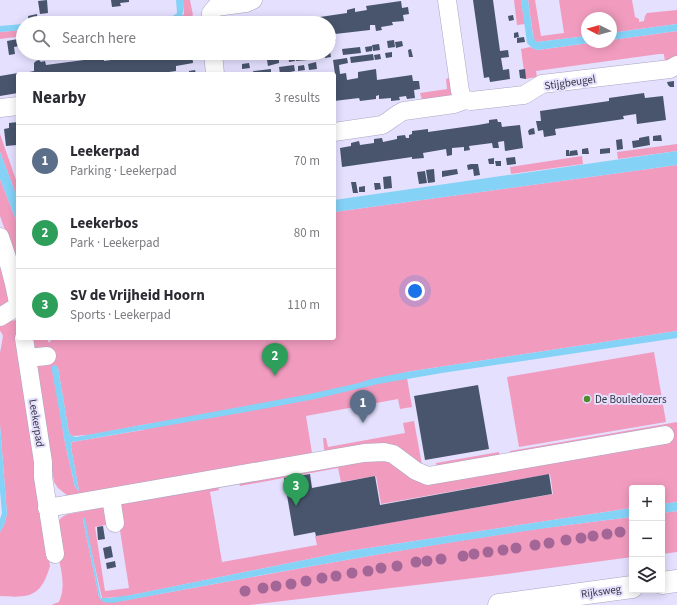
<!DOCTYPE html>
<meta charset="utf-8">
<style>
:root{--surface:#fff;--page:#f2f2f3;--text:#2b2b33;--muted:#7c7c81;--line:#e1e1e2;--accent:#0b8043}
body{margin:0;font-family:"Source Sans 3",sans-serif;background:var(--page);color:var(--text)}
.controls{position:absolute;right:12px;bottom:12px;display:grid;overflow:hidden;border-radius:4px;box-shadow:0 2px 10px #0003}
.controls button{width:36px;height:36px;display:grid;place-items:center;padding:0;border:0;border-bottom:1px solid var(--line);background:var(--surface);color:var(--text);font:20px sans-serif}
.compass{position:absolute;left:581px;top:12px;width:36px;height:36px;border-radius:50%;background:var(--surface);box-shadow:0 2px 10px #0003;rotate:276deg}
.you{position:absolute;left:415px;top:291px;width:14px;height:14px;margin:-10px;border:3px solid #fff;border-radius:50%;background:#1a73e8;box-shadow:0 0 0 6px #1a73e833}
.badge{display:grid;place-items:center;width:26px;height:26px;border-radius:50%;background:var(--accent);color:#fff;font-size:13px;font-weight:700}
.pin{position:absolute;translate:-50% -33px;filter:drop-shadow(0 1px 2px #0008)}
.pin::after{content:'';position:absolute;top:21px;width:14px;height:12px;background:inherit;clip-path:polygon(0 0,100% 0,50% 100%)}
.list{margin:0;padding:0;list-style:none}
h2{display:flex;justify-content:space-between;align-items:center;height:52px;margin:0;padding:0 16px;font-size:17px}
h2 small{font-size:13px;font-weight:400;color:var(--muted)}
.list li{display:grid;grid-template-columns:26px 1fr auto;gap:12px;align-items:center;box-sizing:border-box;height:72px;padding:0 16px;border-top:1px solid var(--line)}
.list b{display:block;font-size:15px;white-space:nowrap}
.list p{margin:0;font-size:13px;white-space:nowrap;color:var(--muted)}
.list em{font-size:13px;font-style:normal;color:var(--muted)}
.icon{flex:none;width:22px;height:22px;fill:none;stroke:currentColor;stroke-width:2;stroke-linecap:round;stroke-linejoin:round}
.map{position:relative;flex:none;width:677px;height:605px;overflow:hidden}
.search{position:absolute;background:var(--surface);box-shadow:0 2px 10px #0003;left:16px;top:16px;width:320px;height:44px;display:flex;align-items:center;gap:10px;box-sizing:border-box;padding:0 14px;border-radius:22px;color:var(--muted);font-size:15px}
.panel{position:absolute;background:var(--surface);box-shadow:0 2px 10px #0003;left:16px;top:72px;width:320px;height:268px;border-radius:4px}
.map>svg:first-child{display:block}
.green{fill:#f19cbf;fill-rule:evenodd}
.water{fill:#85d2f7}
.building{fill:#48556c}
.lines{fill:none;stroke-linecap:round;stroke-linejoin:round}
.minor-casing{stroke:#a9a5c2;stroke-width:19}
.highway-casing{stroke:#a9a5c2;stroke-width:23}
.minor{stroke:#fff;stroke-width:18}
.highway{stroke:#fff;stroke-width:22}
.tree{fill:#a46697}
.poi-dot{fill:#4d8c2d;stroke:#e4e0fe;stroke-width:1.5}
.labels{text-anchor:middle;stroke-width:4;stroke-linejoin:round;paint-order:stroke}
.street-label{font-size:11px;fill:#373642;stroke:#e4e0fe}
.poi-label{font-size:11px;fill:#373642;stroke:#e4e0fe;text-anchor:start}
</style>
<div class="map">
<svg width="677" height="605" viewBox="0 0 677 605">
<rect width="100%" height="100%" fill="#e4e0fe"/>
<path class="green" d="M 183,0 L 190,0 L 193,15 L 188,20 L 189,23 L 166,23 L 176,21 L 184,14 Z
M 514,0 L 521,0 L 525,24 L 517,25 Z
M 528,0 L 535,0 L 541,36 L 564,33 L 559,0 L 632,0 L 635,17 L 639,19 L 639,22 L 644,21 L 645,16 L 647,13 L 677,10 L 677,24 L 611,33 L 611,18 L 587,18 L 587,36 L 537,42 L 534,41 Z
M 23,30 L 23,36 L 0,39 L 0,32 Z
M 677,31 L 677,59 L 665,63 L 664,54 L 659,54 L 536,71 L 537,77 L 525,79 L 521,49 L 530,47 L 537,50 L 597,42 L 611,42 L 611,40 Z
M 449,78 L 454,95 L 422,100 L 420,93 L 447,89 L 446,79 Z
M 0,134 L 16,180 L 18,180 L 18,200 L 0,152 Z
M 677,144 L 677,151 L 618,159 L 617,152 Z
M 582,156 L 583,164 L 511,174 L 510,167 Z
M 677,165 L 677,331 L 406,372 L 412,407 L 400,409 L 398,399 L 306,416 L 312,453 L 68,496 L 58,488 L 54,482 L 35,362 L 36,353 L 32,338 L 47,338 L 49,343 L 53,338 L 334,338 L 334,212 ZM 52,366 L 58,368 L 69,433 L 72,436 L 89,435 L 153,423 L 143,430 L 72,442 L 71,447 L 79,491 L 75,487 L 65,443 Z
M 0,179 L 18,225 L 18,267 L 0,216 Z
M 0,249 L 11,286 L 9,303 L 0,312 Z
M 17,320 L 18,338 L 50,566 C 41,597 30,598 0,596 L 0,532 L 4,525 L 7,514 L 0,425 L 0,353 L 3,336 L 1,332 L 0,331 L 0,322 Z
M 654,352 L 666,422 L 519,447 L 507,377 Z
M 414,421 L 422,465 L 427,465 L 428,469 L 421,466 L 326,452 L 324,449 L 323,438 L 326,438 L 328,447 L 405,433 L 403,423 Z
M 677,422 L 677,502 L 662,504 L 662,488 L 632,488 L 632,508 L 349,551 L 122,597 L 102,598 L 84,518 L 83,518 L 83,520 L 99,597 C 105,605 122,601 132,599 C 298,569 464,536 632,517 L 632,557 L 491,576 L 250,605 L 51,605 L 59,602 C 69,580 55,556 55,533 C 55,524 60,516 69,514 L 105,507 L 110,524 L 95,527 L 105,591 L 129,588 L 116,505 L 218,486 L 219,490 L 210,492 L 222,562 L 317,545 L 315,536 L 553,494 L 550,474 L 381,504 L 376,476 L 341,482 L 338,468 L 240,486 L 239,482 L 383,457 L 411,472 L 511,456 L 510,451 Z
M 499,452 L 500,457 L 437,469 L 436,463 Z
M 677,511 L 677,552 L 662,554 L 662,513 Z"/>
<path class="water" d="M 176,0 L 183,0 L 184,6 L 182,17 L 176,21 L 166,23 L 39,23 C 45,23 52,22 58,22 C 80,21 163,26 177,13 Z
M 521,0 L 528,0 L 533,36 L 536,42 L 587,36 L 587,42 L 597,42 L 537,50 L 532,48 L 527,43 Z
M 23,24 L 23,30 L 0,32 L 0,26 Z
M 677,24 L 677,31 L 611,40 L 611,33 Z
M 677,151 L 677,165 L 334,212 L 334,200 Z
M 0,152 L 18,200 L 18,225 L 0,179 Z
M 677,331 L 677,338 L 442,373 L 378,384 L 315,399 L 246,412 L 72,442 L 71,447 L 79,491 L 75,487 L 65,443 L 52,371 L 52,366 L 56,365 L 58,368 L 69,433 L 72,436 L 76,437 L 305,395 L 359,383 L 371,379 L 406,372 Z
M 0,425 L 7,514 L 4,525 L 0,532 L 0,519 L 2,513 L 0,491 Z
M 677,502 L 677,511 L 662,513 L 662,504 Z
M 632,508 L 632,517 C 458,537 285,571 112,603 L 103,602 L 99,597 L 83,520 L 83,518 L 85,518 L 101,598 L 109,598 L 131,595 L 349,551 Z"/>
<path class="building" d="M 47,0 L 48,13 L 40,14 L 38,1 Z
M 111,0 L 129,0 L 129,2 L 120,3 L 121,6 L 112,7 Z
M 473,0 L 493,0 L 500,51 L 508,50 L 509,57 L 501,58 L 503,70 L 509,69 L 510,79 L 490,82 L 489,77 L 484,78 Z
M 401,1 L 402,8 L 408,7 L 409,14 L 403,15 L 404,21 L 392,22 L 393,25 L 381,27 L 382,30 L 376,31 L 375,25 L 370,25 L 370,30 L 335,34 L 336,41 L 330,42 L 329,23 L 321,23 L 320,17 L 347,13 L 347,10 L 355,8 L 355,12 L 367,10 L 366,6 Z
M 37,14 L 38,22 L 29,23 L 28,16 Z
M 513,15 L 514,20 L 509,21 L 508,16 Z
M 302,16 L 302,19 L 314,18 L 315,23 L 281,23 L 294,20 L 294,17 Z
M 267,20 L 268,23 L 249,23 L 249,22 Z
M 518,32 L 519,37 L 514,38 L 514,33 Z
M 524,37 L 525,42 L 517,43 L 517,38 Z
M 18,39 L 19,46 L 14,47 L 15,54 L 9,55 L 7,41 Z
M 394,40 L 395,47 L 388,48 L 387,41 Z
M 23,41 L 23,46 L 20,46 L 20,42 Z
M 402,41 L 403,46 L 396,48 L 395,42 Z
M 379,44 L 380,50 L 373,51 L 372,45 Z
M 372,46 L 372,51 L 366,52 L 365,47 Z
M 360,47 L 361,53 L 343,55 L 342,49 Z
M 411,49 L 413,57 L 409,57 L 408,50 Z
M 329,51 L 330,51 L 331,57 L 325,58 L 324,53 L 329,53 Z
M 392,52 L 392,57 L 386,58 L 385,53 Z
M 83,53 L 91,53 L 91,59 L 104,57 L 104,61 L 163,53 L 192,53 L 193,63 L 176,66 L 176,71 L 155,74 L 20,74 L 34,71 L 34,63 L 36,61 L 39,60 L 41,62 L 45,61 L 46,65 L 84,60 Z
M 307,53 L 308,60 L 296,61 L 295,55 Z
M 312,53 L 321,53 L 322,58 L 313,59 Z
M 294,54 L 295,61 L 289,62 L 288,55 Z
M 373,54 L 374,60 L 351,63 L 350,57 Z
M 380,54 L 381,59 L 375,60 L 374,55 Z
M 347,58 L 348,63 L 339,65 L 340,74 L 346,73 L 347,80 L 358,78 L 358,72 L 376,69 L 377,80 L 412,75 L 413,81 L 419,81 L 420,89 L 414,90 L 415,98 L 407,99 L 406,96 L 399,97 L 400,100 L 391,101 L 391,98 L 379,99 L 379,95 L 376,96 L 376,99 L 360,101 L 359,98 L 334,101 L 334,81 L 336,81 L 333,60 Z
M 279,59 L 279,63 L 268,66 L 267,60 Z
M 316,62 L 317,69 L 309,70 L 308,64 Z
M 249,63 L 250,68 L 242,69 L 242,64 Z
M 294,65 L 295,71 L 280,74 L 279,67 Z
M 304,65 L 305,70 L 298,71 L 298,66 Z
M 271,69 L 271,74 L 254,74 L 253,71 Z
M 525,69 L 526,79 L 520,78 L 519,70 Z
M 195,70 L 196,74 L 189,74 L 189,71 Z
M 18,73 L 18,93 L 0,96 L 0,76 Z
M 674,81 L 674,87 L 670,87 L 668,85 L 667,82 Z
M 644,93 L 645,98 L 663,96 L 666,120 L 637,124 L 636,114 L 623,116 L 624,119 L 555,129 L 556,135 L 544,137 L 543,130 L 538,131 L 536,121 L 541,121 L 540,111 L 609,101 L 609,98 Z
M 497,119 L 498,122 L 501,122 L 502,127 L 520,125 L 523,148 L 505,151 L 504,141 L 498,142 L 499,148 L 493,148 L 492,143 L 469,146 L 470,150 L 464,151 L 464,147 L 452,148 L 452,155 L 447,156 L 446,149 L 423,153 L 424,158 L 412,159 L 412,157 L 342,167 L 340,148 L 351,146 L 351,143 L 359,141 L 360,145 L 374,143 L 374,139 L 382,138 L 383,142 L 397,139 L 397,136 L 405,135 L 406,138 L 409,138 L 409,135 L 412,134 L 412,131 L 428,129 L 428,132 L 478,125 L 489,123 L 489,120 Z
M 18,122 L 17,145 L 6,146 L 4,129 L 9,128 L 9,123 Z
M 534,128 L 535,134 L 529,135 L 528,131 L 530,129 Z
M 661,135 L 662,141 L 653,141 L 653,136 Z
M 649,136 L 650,145 L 633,148 L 632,141 L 639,140 L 639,138 Z
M 622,139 L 623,149 L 617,150 L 616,140 Z
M 588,148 L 589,154 L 582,154 L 582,149 Z
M 610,148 L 610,153 L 600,154 L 600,149 Z
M 566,150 L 569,150 L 570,156 L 566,156 Z
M 577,150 L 578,155 L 570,156 L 570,151 Z
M 515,157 L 516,164 L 507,165 L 506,158 Z
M 494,158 L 494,164 L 489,164 L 488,159 Z
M 495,161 L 501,161 L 501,166 L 496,166 Z
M 471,164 L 478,164 L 480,175 L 474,176 L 473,169 L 468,170 L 467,165 Z
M 434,169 L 435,182 L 428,183 L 426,170 Z
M 457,169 L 458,174 L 442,177 L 442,171 Z
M 425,171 L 427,183 L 419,184 L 417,172 Z
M 391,176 L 392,188 L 384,189 L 383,177 Z
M 351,182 L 356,182 L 358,193 L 353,193 Z
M 374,183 L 380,183 L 381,189 L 375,190 Z
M 365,186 L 365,192 L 359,192 L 359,187 Z
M 478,385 L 489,449 L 425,460 L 414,396 Z
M 310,474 L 312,488 L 375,476 L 380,505 L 549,474 L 552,494 L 316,536 L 315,532 L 294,536 L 284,478 Z
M 103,526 L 105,539 L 98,540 L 97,527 Z
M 111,546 L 113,557 L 105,559 L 103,548 Z
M 115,561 L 116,567 L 107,569 L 106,563 Z"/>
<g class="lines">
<defs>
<path id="minor" d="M 447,0 L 460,91 L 462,97 L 465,100
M 210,23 L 211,13 L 216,7 L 246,3 L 253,0
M 213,53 L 215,74
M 0,108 L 18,106
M 334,132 L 382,125 C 390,121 396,114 404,111 L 454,104 L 465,100 L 471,101 L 524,95 L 542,84 L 670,69 L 677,65
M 0,237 C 8,259 14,280 18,303
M 0,317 L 18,306
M 24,338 L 43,462 L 43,477 L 55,554
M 27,358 L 47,356
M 111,497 L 115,523
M 47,508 L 364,453 L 384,452 L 393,454 L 416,471 L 428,476 L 665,435"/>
<path id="highway" d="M 662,583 L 677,581
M 499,605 L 632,587"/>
</defs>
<use href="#minor" class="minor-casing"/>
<use href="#highway" class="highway-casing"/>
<use href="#minor" class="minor"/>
<use href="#highway" class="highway"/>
</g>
<g class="tree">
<circle cx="620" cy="532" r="5.5"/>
<circle cx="607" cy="534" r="5.5"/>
<circle cx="593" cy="536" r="5.5"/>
<circle cx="581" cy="538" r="5.5"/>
<circle cx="566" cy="540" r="5.5"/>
<circle cx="549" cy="543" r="5.5"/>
<circle cx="535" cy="545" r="5.5"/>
<circle cx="516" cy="548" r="5.5"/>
<circle cx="503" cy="550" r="5.5"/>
<circle cx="488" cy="552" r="5.5"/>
<circle cx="474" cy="554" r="5.5"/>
<circle cx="463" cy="556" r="5.5"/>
<circle cx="441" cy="559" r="5.5"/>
<circle cx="427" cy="561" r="5.5"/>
<circle cx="416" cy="562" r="5.5"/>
<circle cx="397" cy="566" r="5.5"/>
<circle cx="381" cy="568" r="5.5"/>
<circle cx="368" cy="571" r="5.5"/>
<circle cx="352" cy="573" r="5.5"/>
<circle cx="336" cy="576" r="5.5"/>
<circle cx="322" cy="578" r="5.5"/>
<circle cx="306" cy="581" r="5.5"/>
<circle cx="291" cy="584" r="5.5"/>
<circle cx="276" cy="586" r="5.5"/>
<circle cx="263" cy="588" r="5.5"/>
<circle cx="245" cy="591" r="5.5"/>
</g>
<circle class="poi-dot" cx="587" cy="399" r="4"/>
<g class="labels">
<g class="street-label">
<text transform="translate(570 82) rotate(-8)" y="4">Stijgbeugel</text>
<text transform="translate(37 423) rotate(81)" y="4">Leekerpad</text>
<text transform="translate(601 591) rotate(-8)" y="4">Rijksweg</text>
</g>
<g class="poi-label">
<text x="595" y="403">De Bouledozers</text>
</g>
</g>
</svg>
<div class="controls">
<button>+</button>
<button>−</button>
<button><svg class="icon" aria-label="layers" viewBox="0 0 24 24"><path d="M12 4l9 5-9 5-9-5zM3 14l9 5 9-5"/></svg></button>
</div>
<svg class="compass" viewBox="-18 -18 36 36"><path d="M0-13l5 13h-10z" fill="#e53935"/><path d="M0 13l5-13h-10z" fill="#7c7c81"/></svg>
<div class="you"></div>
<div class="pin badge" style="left:363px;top:423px;background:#5c6f8a">1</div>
<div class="pin badge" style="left:275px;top:376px;background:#2e9e5b">2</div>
<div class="pin badge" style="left:296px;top:506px;background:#2e9e5b">3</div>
<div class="search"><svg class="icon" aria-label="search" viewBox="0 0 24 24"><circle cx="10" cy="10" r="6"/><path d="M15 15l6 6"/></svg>Search here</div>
<section class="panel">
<h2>Nearby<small>3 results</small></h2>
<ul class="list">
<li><span class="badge" style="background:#5c6f8a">1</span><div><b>Leekerpad</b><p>Parking · Leekerpad</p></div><em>70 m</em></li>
<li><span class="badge" style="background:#2e9e5b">2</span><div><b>Leekerbos</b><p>Park · Leekerpad</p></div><em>80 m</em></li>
<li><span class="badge" style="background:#2e9e5b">3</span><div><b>SV de Vrijheid Hoorn</b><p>Sports · Leekerpad</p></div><em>110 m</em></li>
</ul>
</section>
</div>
